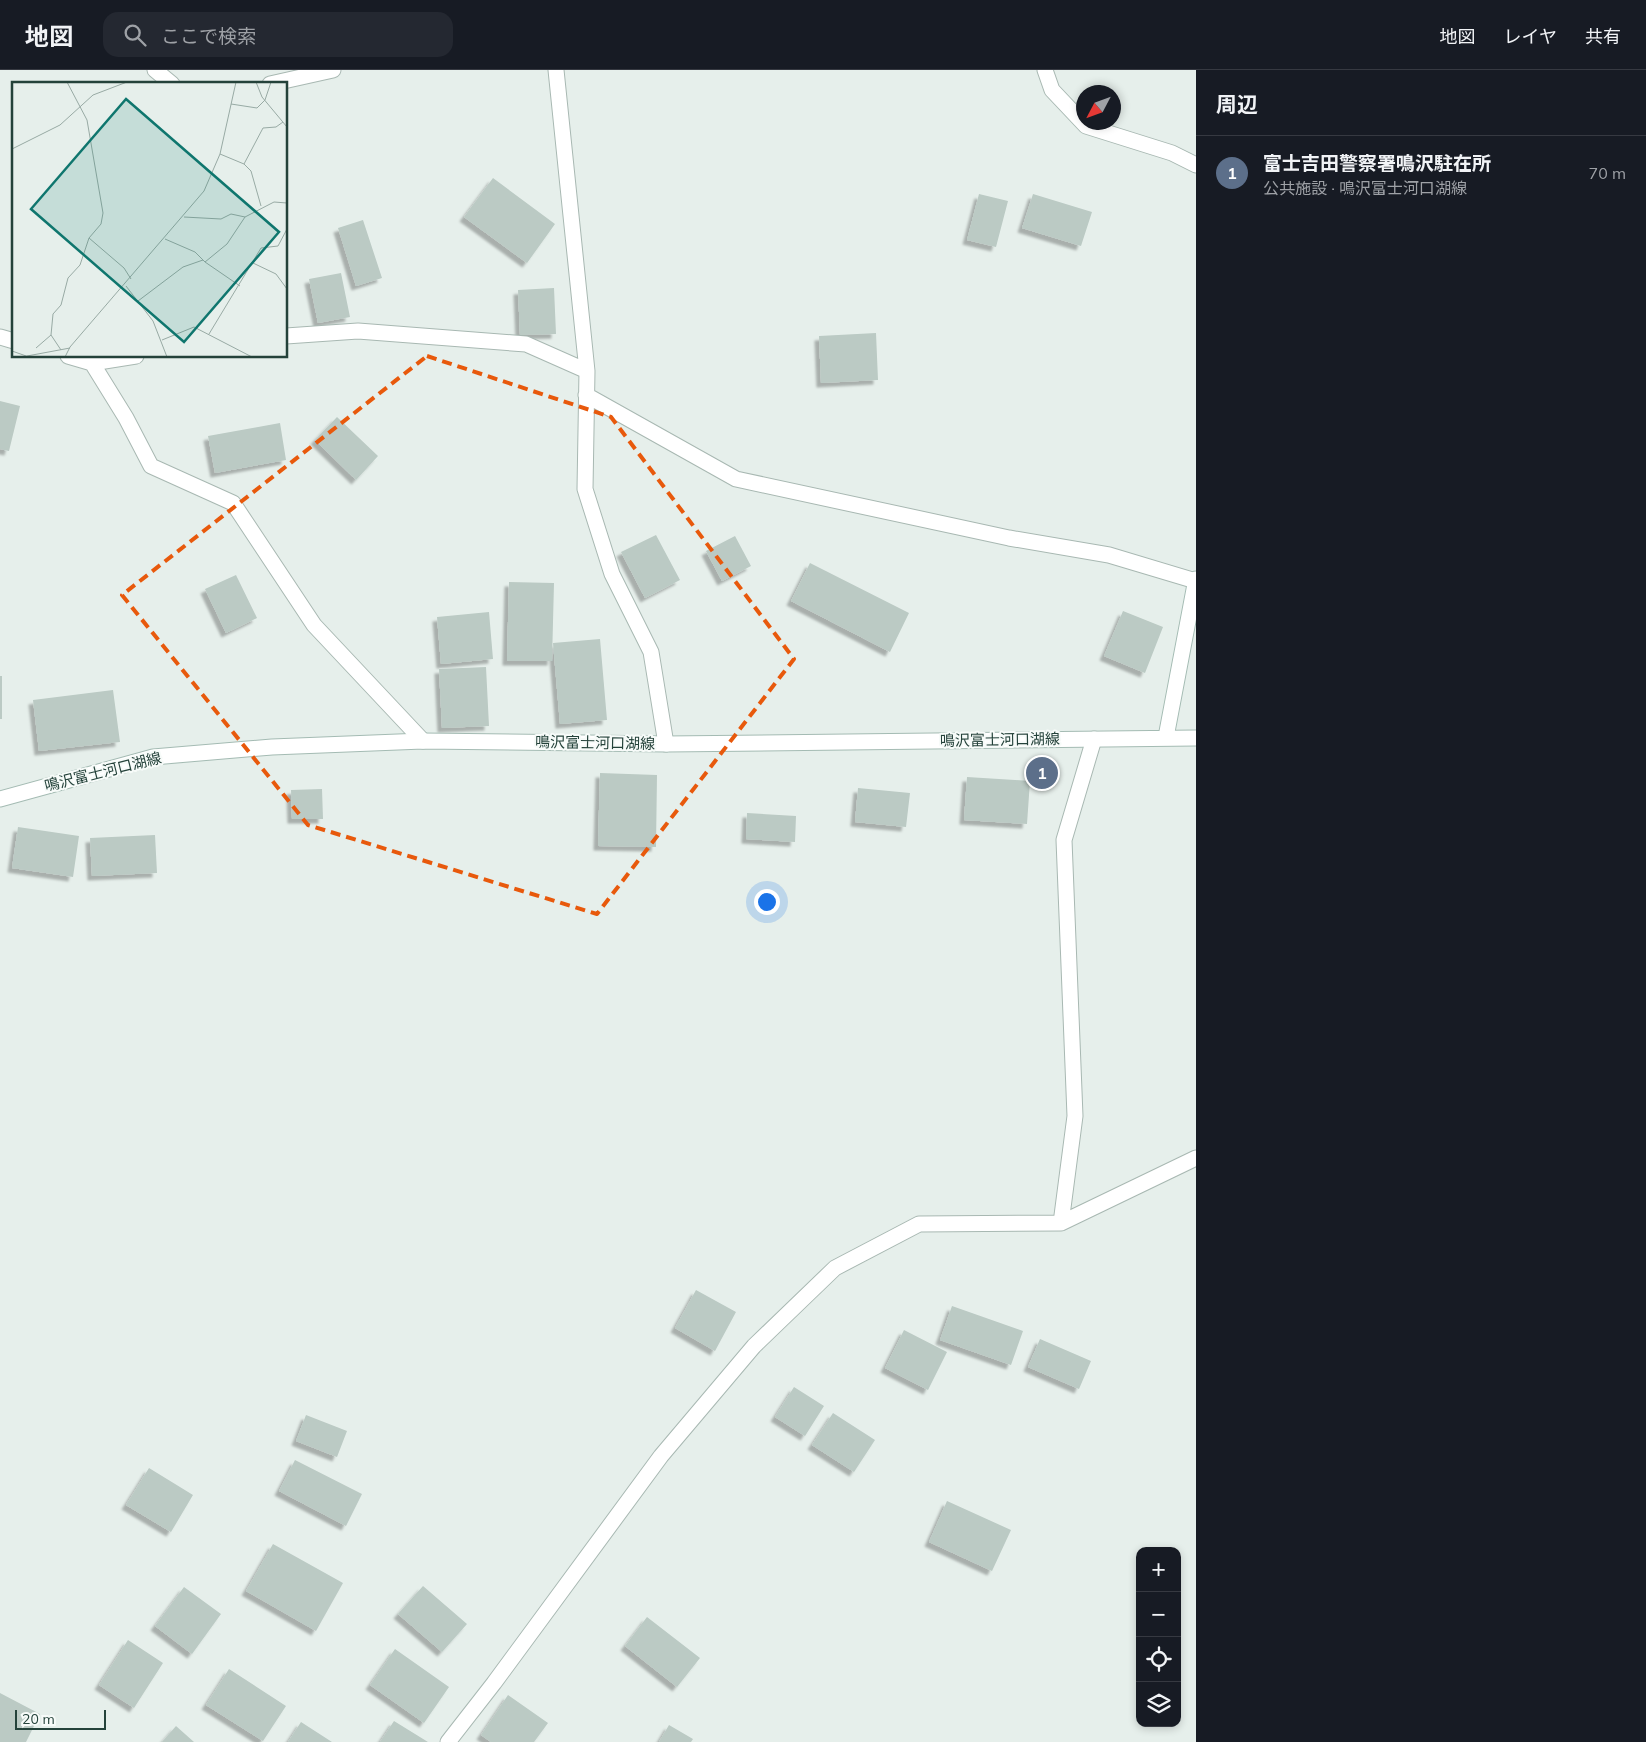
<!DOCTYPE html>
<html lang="ja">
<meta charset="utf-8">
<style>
:root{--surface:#171b24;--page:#242831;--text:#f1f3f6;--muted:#9ea1a6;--line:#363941;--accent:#1a73e8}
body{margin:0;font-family:Mulish,"Noto Sans JP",sans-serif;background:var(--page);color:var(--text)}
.controls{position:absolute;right:15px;bottom:15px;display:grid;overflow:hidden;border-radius:10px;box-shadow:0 2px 8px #0003}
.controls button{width:45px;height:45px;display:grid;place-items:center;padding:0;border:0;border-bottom:1px solid var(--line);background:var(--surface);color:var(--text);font:25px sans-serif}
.compass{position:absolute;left:1076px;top:15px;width:45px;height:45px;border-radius:50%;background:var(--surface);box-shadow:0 2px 8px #0003;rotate:229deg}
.scale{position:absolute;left:15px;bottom:12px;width:91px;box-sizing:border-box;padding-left:5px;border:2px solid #24423a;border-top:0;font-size:14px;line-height:18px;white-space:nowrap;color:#24423a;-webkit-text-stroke:4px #f7fbf9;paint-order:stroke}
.you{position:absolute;left:766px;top:831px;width:18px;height:18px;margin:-12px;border:4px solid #fff;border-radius:50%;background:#1a73e8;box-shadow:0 0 0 8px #1a73e833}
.badge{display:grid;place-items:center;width:32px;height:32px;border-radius:50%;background:var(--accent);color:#fff;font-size:16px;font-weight:700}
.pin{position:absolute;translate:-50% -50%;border:2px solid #fff;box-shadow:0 1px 5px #0006}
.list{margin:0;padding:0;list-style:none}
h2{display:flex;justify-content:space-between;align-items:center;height:65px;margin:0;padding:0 20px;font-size:21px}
h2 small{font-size:16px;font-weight:400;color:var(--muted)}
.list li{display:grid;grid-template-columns:32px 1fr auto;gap:15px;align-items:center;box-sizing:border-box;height:75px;padding:0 20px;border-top:1px solid var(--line)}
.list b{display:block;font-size:19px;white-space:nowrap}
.list p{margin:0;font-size:16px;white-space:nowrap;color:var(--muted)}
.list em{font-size:16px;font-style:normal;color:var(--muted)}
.icon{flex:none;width:28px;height:28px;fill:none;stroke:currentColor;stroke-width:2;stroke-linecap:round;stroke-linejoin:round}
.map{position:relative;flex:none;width:1196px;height:1672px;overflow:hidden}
header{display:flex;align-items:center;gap:30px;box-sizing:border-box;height:70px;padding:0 25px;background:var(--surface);border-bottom:1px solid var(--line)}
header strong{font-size:24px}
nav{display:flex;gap:28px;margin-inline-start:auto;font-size:18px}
.search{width:350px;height:45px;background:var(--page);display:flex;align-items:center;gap:12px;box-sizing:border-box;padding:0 18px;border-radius:15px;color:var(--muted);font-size:19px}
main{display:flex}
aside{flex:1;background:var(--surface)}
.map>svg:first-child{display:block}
.building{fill:#bbcac4;filter:url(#shadow)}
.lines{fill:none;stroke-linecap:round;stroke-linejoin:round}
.street-casing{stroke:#a8b8b2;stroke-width:17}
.secondary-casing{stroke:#a4bbb3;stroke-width:17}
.street{stroke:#fff;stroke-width:15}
.secondary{stroke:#fff;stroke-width:15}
.marked{fill:none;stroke:#e8590c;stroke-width:4;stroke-dasharray:10 6;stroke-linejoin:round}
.labels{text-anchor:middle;stroke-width:4;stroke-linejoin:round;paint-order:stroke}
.street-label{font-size:15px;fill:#24423a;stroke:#f7fbf9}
.inset-road{fill:none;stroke:#98aaa4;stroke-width:1}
.view{fill:#0f766e;fill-opacity:0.15;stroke:#0f766e;stroke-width:2.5}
.inset-edge{fill:none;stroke:#24423a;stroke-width:2.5}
</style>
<header>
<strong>地図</strong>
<div class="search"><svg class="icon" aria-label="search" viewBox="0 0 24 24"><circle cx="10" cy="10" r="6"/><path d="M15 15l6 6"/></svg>ここで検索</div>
<nav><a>地図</a><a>レイヤ</a><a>共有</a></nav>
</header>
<main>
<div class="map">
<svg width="1196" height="1672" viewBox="0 0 1196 1672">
<defs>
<filter id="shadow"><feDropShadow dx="-4.5" dy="4.5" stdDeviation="1" flood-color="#0004"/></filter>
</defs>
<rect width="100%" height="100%" fill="#e6efeb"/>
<path class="building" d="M 493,108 L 555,154 L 527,193 L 464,147 Z
M 979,124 L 1008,131 L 996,177 L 967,170 Z
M 1033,124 L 1092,142 L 1081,176 L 1022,158 Z
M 363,150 L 382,208 L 356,216 L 338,158 Z
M 341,203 L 350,247 L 318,253 L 309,209 Z
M 554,218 L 556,264 L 520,265 L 518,220 Z
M 876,263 L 878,310 L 821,313 L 819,266 Z
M 0,331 L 20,336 L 9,381 L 0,379 Z
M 337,347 L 378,386 L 356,410 L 315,370 Z
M 280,353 L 286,390 L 215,403 L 208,366 Z
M 656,465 L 680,510 L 645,528 L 621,482 Z
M 735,466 L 751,496 L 722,511 L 706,481 Z
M 810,493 L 909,543 L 890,582 L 791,531 Z
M 236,505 L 257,548 L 226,563 L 205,519 Z
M 509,512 L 554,513 L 552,591 L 507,591 Z
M 1123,541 L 1163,557 L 1145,603 L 1104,586 Z
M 489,542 L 493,589 L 441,594 L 437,547 Z
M 600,569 L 607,650 L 560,654 L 553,573 Z
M 486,597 L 489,656 L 442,658 L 439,599 Z
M 0,606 L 2,606 L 2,649 L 0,649 Z
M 113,620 L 120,672 L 39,681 L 33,630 Z
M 600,703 L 657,705 L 656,777 L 598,776 Z
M 967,707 L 1030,711 L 1027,754 L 964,750 Z
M 858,718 L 910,723 L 906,757 L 855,752 Z
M 322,719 L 323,749 L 292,749 L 291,720 Z
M 747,743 L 796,746 L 795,772 L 746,769 Z
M 18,757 L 79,766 L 73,807 L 12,798 Z
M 155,765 L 157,803 L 92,806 L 90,768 Z
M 696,1220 L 736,1242 L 715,1281 L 675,1258 Z
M 952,1236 L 1023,1261 L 1011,1295 L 940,1270 Z
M 904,1260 L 947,1282 L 928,1320 L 885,1298 Z
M 1040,1269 L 1091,1291 L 1079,1319 L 1028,1297 Z
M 794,1317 L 824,1336 L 805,1366 L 775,1347 Z
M 833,1343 L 875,1370 L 854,1402 L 812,1375 Z
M 306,1345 L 347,1361 L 337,1387 L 296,1371 Z
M 295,1390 L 362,1424 L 346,1456 L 279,1421 Z
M 149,1398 L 193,1425 L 171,1462 L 126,1435 Z
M 947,1431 L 1011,1460 L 992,1501 L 929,1472 Z
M 273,1474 L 343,1513 L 316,1561 L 246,1521 Z
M 423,1516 L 467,1554 L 442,1582 L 398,1544 Z
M 184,1517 L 221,1544 L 192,1584 L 155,1556 Z
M 647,1547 L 700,1588 L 677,1617 L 625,1576 Z
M 128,1570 L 163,1593 L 134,1638 L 99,1615 Z
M 395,1579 L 449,1617 L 424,1653 L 370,1615 Z
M 229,1599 L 286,1636 L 263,1671 L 206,1635 Z
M 0,1623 L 40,1644 L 26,1672 L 0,1672 Z
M 508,1625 L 548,1653 L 534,1672 L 491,1672 L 481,1665 Z
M 394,1651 L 428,1672 L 380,1672 Z
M 301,1652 L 332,1672 L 288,1672 Z
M 669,1655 L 693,1669 L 691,1672 L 659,1672 Z
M 176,1656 L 194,1672 L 162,1672 Z"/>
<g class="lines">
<defs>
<path id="street" d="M 155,0 L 172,14
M 556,0 L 587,301
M 1045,0 L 1052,20 L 1086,56 L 1172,83 L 1196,95
M 270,14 L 333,0
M 286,266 L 358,261 L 526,274 L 587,301 L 585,419 L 612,504 L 651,582 L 666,674
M 0,267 L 14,271
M 68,286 L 92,293 L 126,348 L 151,396 L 233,433 L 314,555 L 423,671
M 92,293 L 136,286
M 586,325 L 736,409 L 1009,468 L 1109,485 L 1196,511
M 1061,1153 L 1075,1046 L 1064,770 L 1094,669
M 448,1672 L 494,1613 L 661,1386 L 754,1276 L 835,1198 L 919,1154 L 1061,1153 L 1196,1088"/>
<path id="secondary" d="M 1166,667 L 1196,509
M 0,729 L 153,687 L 272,677 L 423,671 L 666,674 L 1196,668"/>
</defs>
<use href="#street" class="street-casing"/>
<use href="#secondary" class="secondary-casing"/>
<use href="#street" class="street"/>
<use href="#secondary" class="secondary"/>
</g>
<path class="marked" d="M 427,286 L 611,347 L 794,589 L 597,844 L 308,755 L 122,525 Z"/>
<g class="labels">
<g class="street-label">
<text transform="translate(1000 670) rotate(-1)" y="5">鳴沢富士河口湖線</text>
<text transform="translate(595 673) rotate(1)" y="5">鳴沢富士河口湖線</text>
<text transform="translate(103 702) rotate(-14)" y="5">鳴沢富士河口湖線</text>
</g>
</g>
<g transform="translate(12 12)">
<rect width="275" height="275" fill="#e6efeb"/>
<path class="inset-road" d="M 244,0 L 250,15 L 275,45M 219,22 L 245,26 L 253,18 L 259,0M 0,67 L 48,43 L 81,13 L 115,0M 208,72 L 232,82 L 239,89 L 249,124M 232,82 L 251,46 L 264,45 L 271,40M 172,135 L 209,137 L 219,132 L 233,135 L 262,120 L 275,121M 77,156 L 112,186 L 119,197M 153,157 L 183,170 L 193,180 L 215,162 L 233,135M 193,180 L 228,204M 241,181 L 264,192 L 275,207M 114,204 L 141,239 L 155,275M 126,219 L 171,185 L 191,178M 197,252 L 249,166 L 266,164 L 275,147M 150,258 L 182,245 L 240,275M 24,266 L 39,253M 49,268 L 39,253 L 41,232 L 49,223 L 56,196 L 68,183 L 77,156 L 89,142 L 91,131 L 75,38 L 55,0M 0,269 L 17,275M 15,274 L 58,266M 53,275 L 58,265 L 192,109 L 208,72 L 224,0"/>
<path class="view" d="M 114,17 L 267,150 L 172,260 L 19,127 Z"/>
<rect width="275" height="275" class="inset-edge"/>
</g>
</svg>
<div class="controls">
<button>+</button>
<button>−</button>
<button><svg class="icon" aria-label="locate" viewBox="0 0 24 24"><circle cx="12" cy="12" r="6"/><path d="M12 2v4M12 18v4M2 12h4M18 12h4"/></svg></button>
<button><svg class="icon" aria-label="layers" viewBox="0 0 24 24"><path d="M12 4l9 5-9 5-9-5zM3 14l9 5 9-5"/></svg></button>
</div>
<svg class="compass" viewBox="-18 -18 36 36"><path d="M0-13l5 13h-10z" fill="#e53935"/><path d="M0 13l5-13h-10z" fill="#9ea1a6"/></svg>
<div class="scale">20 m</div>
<div class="you"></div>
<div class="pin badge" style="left:1042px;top:703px;background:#5c6f8a">1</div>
</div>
<aside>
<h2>周辺<small></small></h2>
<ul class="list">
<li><span class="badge" style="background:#5c6f8a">1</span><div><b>富士吉田警察署鳴沢駐在所</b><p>公共施設 · 鳴沢富士河口湖線</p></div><em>70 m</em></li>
</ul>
</aside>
</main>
